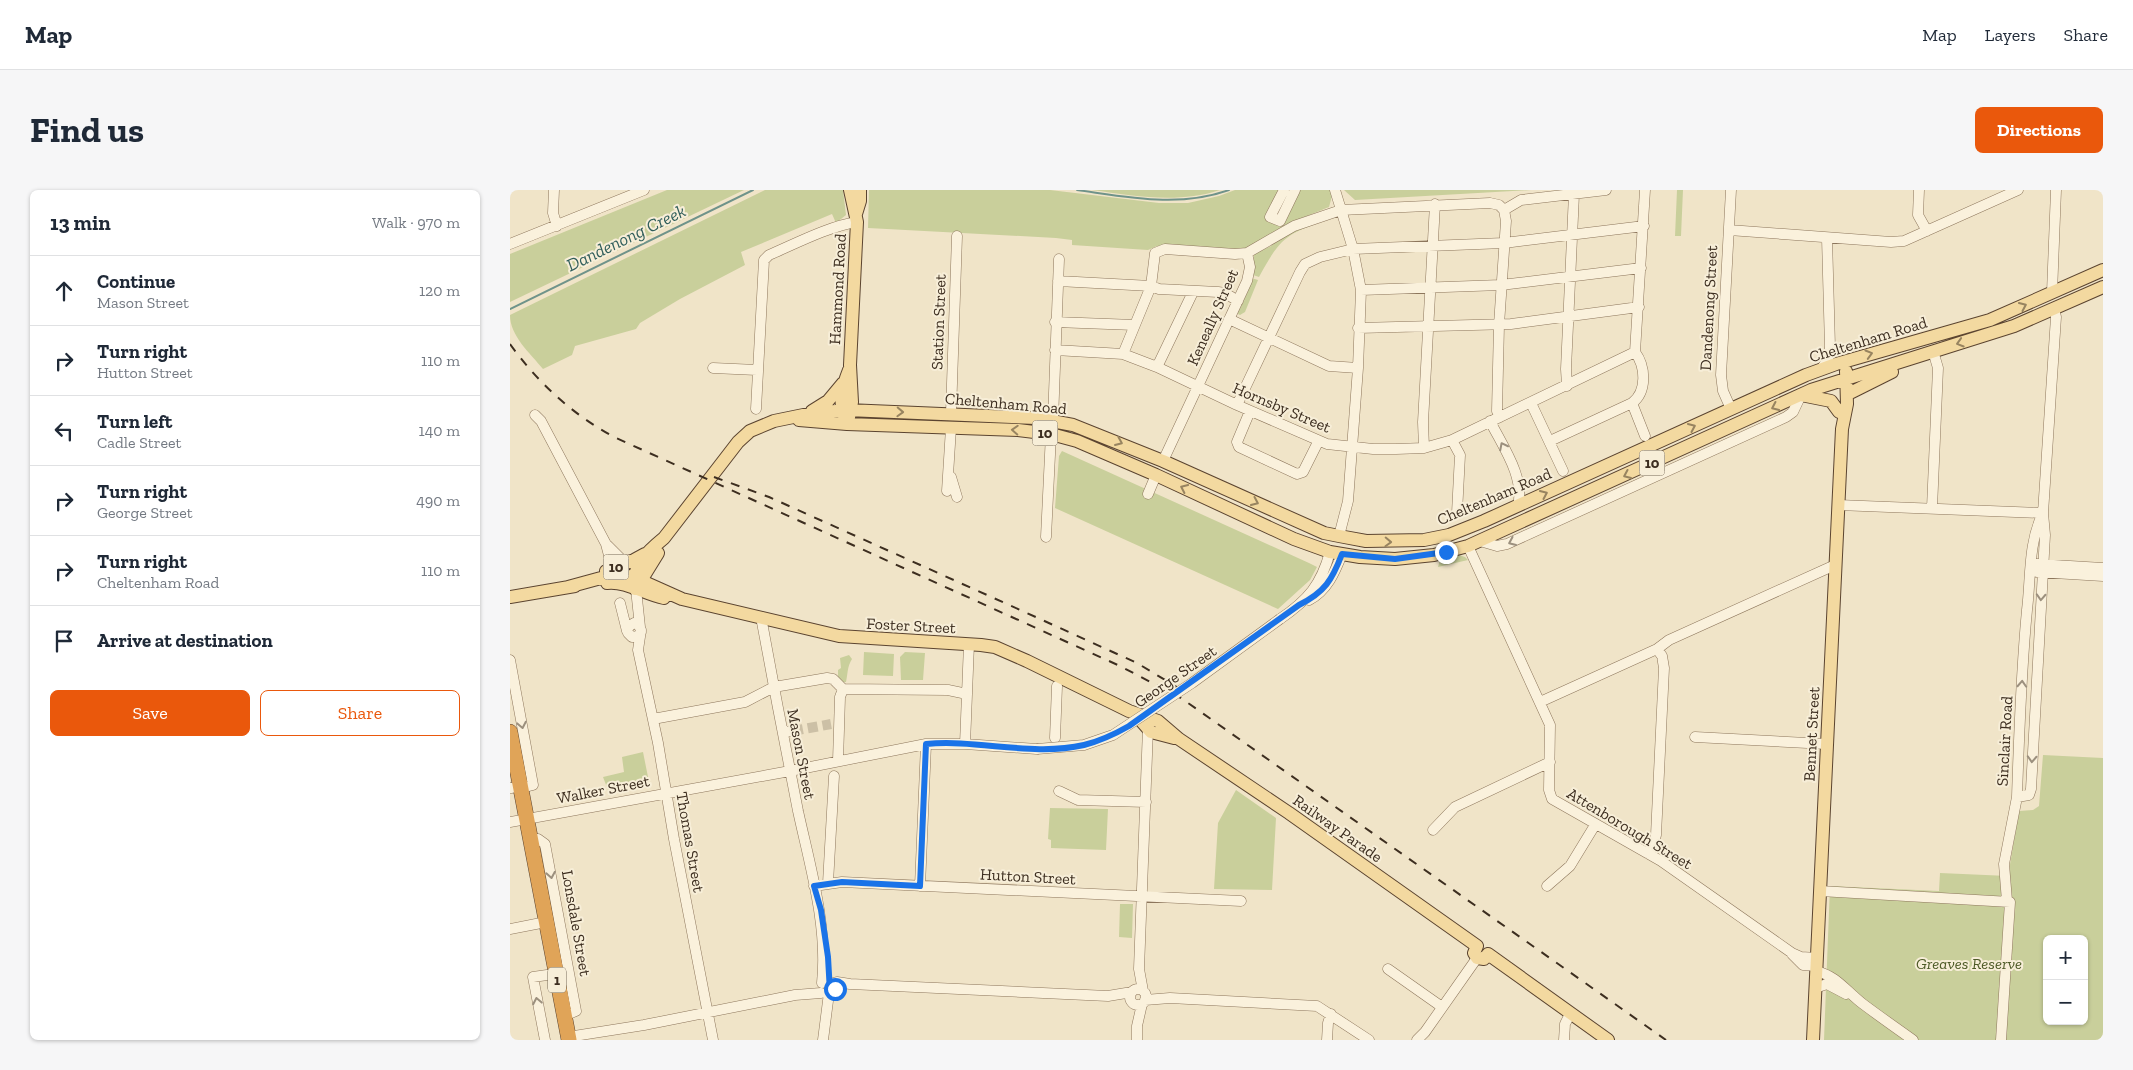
<!DOCTYPE html>
<meta charset="utf-8">
<style>
:root{--surface:#fff;--page:#f6f6f7;--text:#1f2937;--muted:#747a83;--line:#e0e1e3;--accent:#ea580c}
body{margin:0;font-family:"Zilla Slab",serif;background:var(--page);color:var(--text)}
.controls{position:absolute;right:15px;bottom:15px;display:grid;overflow:hidden;border-radius:8px;box-shadow:0 1px 4px #0004}
.controls button{width:45px;height:45px;display:grid;place-items:center;padding:0;border:0;border-bottom:1px solid var(--line);background:var(--surface);color:var(--text);font:25px sans-serif}
.stop{position:absolute;width:15px;height:15px;margin:-11px;border:4px solid #1a73e8;border-radius:50%;background:#fff}
.stop.end{background:#1a73e8;border-color:#fff;box-shadow:0 1px 5px #0008}
.list{margin:0;padding:0;list-style:none}
h2{display:flex;justify-content:space-between;align-items:center;height:65px;margin:0;padding:0 20px;font-size:21px}
h2 small{font-size:16px;font-weight:400;color:var(--muted)}
.list li{display:grid;grid-template-columns:32px 1fr auto;gap:15px;align-items:center;box-sizing:border-box;height:70px;padding:0 20px;border-top:1px solid var(--line)}
.list b{display:block;font-size:19px;white-space:nowrap}
.list p{margin:0;font-size:16px;white-space:nowrap;color:var(--muted)}
.list em{font-size:16px;font-style:normal;color:var(--muted)}
.actions{display:flex;gap:10px;padding:15px 20px}
.actions a{flex:1;padding:11px 0;border:1px solid var(--accent);border-radius:8px;text-align:center;font-size:18px;color:var(--accent)}
.actions .main{background:var(--accent);color:#fff}
.icon{flex:none;width:28px;height:28px;fill:none;stroke:currentColor;stroke-width:2;stroke-linecap:round;stroke-linejoin:round}
.map{position:relative;flex:none;width:1593px;height:850px;overflow:hidden;border-radius:8px}
header{display:flex;align-items:center;gap:30px;box-sizing:border-box;height:70px;padding:0 25px;background:var(--surface);border-bottom:1px solid var(--line)}
header strong{font-size:24px}
nav{display:flex;gap:28px;margin-inline-start:auto;font-size:18px}
.intro{display:flex;align-items:center;justify-content:space-between;box-sizing:border-box;height:120px;padding:0 30px}
h1{margin:0;font-size:35px}
.button{padding:12px 22px;border-radius:8px;background:var(--accent);color:#fff;font-size:18px;font-weight:700}
main{display:flex;gap:30px;padding:0 30px}
aside{flex:1;background:var(--surface);border-radius:8px;box-shadow:0 1px 4px #0004}
.map>svg:first-child{display:block}
.green{fill:#c9cf9b;fill-rule:evenodd}
.lines{fill:none;stroke-linecap:round;stroke-linejoin:round}
.stream{stroke:#6f938a;stroke-width:2}
.minor-tunnel{stroke:#ccc0a6;stroke-width:10;stroke-dasharray:10 5;stroke-linecap:butt}
.minor-casing{stroke:#8d765c;stroke-width:11}
.major-casing{stroke:#5b4430;stroke-width:14}
.highway-casing{stroke:#5b4430;stroke-width:16}
.minor{stroke:#faf1dc;stroke-width:10}
.major{stroke:#f3d9a0;stroke-width:12}
.highway{stroke:#e0a458;stroke-width:15}
.rail{stroke:#3d2e20;stroke-width:2;stroke-dasharray:9 9;stroke-linecap:butt}
.minor-bridge-casing{stroke:#8d765c;stroke-width:11;stroke-linecap:butt}
.minor-bridge{stroke:#faf1dc;stroke-width:10}
.oneway{stroke:#988460}
.oneway2{stroke:#9c907e}
.route{stroke:#1a73e8;stroke-width:6}
.labels{text-anchor:middle;stroke-width:4;stroke-linejoin:round;paint-order:stroke}
.shield{fill:#f7eed8;stroke:#756857;stroke-width:1}
.shield-label{font-size:15px;font-weight:bold;fill:#3d2e20}
.street-label{font-size:16px;fill:#3d2e20;stroke:#f7eed8}
.park-label{font-size:16px;font-style:italic;fill:#4d5a26;stroke:#f7eed8}
.water-label{font-size:18px;font-style:italic;fill:#2f5d5a;stroke:#f7eed8}
</style>
<header>
<strong>Map</strong>
<nav><a>Map</a><a>Layers</a><a>Share</a></nav>
</header>
<div class="intro"><h1>Find us</h1><a class="button">Directions</a></div>
<main>
<aside>
<h2>13 min<small>Walk · 970 m</small></h2>
<ul class="list">
<li><svg class="icon" aria-label="ahead" viewBox="0 0 24 24"><path d="M12 20V5M6 11l6-6 6 6"/></svg><div><b>Continue</b><p>Mason Street</p></div><em>120 m</em></li>
<li><svg class="icon" aria-label="right" viewBox="0 0 24 24"><path d="M7 20v-9h11M14 6l5 5-5 5"/></svg><div><b>Turn right</b><p>Hutton Street</p></div><em>110 m</em></li>
<li><svg class="icon" aria-label="left" viewBox="0 0 24 24"><path d="M17 20v-9H6M10 6l-5 5 5 5"/></svg><div><b>Turn left</b><p>Cadle Street</p></div><em>140 m</em></li>
<li><svg class="icon" aria-label="right" viewBox="0 0 24 24"><path d="M7 20v-9h11M14 6l5 5-5 5"/></svg><div><b>Turn right</b><p>George Street</p></div><em>490 m</em></li>
<li><svg class="icon" aria-label="right" viewBox="0 0 24 24"><path d="M7 20v-9h11M14 6l5 5-5 5"/></svg><div><b>Turn right</b><p>Cheltenham Road</p></div><em>110 m</em></li>
<li><svg class="icon" aria-label="arrive" viewBox="0 0 24 24"><path d="M6 21V4h12l-3 4 3 4H6"/></svg><div><b>Arrive at destination</b></div></li>
</ul>
<div class="actions"><a class="main">Save</a><a>Share</a></div>
</aside>
<div class="map">
<svg width="1593" height="850" viewBox="0 0 1593 850">
<rect width="100%" height="100%" fill="#f0e4c8"/>
<path class="green" d="M 157,0 L 234,0 L 0,112 L 0,64 Z
M 255,0 L 333,0 L 336,25 L 326,33 L 322,24 L 231,62 L 235,75 L 170,109 L 130,133 L 126,139 L 65,156 L 62,165 L 33,179 C 20,163 0,146 0,125 Z
M 359,0 L 540,0 L 649,13 L 678,13 L 709,6 L 725,0 L 820,0 L 822,6 L 819,17 L 775,35 L 755,51 L 735,60 L 647,56 L 638,60 L 562,55 L 562,50 L 546,48 L 358,38 Z
M 582,0 L 710,0 C 667,14 625,6 582,0 Z
M 834,0 L 1021,0 L 845,10 Z
M 1167,0 L 1173,0 L 1171,46 L 1165,46 Z
M 822,28 C 778,44 772,44 749,87 L 743,85 L 744,64 L 761,56 L 774,45 Z
M 741,88 L 748,90 L 735,122 L 730,125 L 726,123 L 727,119 L 730,118 L 738,101 Z
M 552,261 L 799,373 L 807,377 L 800,390 L 768,419 L 545,318 L 549,266 Z
M 949,365 L 955,367 L 958,370 L 928,377 L 930,370 Z
M 354,462 L 384,464 L 383,486 L 353,485 Z
M 395,462 L 415,463 L 413,490 L 391,490 L 390,467 Z
M 339,465 L 342,469 C 337,477 338,483 336,492 L 331,492 L 328,490 L 328,480 L 331,478 L 330,468 Z
M 133,562 L 139,592 L 98,600 L 93,587 L 114,582 L 112,567 Z
M 1533,565 L 1593,568 L 1593,850 L 1314,850 L 1320,696 L 1429,701 L 1430,683 L 1498,686 L 1509,621 L 1523,620 L 1529,616 ZM 1537,749 L 1574,749 L 1574,831 L 1537,831 Z
M 726,600 L 766,628 L 762,700 L 704,699 L 708,633 Z
M 540,618 L 598,619 L 596,660 L 541,658 L 541,650 L 538,649 Z
M 610,714 L 623,714 L 622,748 L 609,747 Z"/>
<g class="lines">
<path class="stream" d="M 567,0 C 618,7 669,18 719,0
M 0,119 L 243,0"/>
<path class="minor-tunnel" d="M 283,541 L 321,534"/>
<defs>
<path id="minor" d="M 44,0 L 43,23 L 47,36
M 774,0 L 760,27 L 770,31 L 785,0
M 825,0 L 843,59 L 851,100 L 848,178 L 838,311 L 829,346
M 1221,0 L 1211,185 L 1213,201 L 1221,219
M 1409,0 L 1408,25 L 1417,41
M 994,20 L 1011,10 L 1096,0
M 1219,40 L 1381,52 L 1394,51 L 1508,0
M 0,54 L 134,0
M 548,91 L 641,96 L 649,99 L 708,102 L 715,103 L 728,111
M 851,100 L 991,95 L 1131,78
M 1542,103 L 1546,0
M 719,129 L 819,176 L 848,178
M 545,132 L 625,135
M 848,138 L 1001,134 L 1129,117
M 545,160 L 613,164 L 647,177 L 727,215 L 817,254 L 863,259 L 886,259 L 914,258 L 942,250 L 1125,162
M 1125,162 L 1135,0
M 613,164 L 641,96 L 645,63 L 655,59 L 725,64 L 737,63 L 784,36 L 831,20 L 980,13 L 989,15 L 994,20
M 647,177 L 683,102
M 203,178 L 247,180
M 1312,178 L 1318,169 L 1320,157 L 1317,48
M 1057,196 L 1056,179 L 1064,4
M 1021,213 L 1053,281
M 1122,213 L 1135,246
M 727,215 L 790,82 L 795,74 L 810,67 L 843,59 L 994,53 L 1134,36
M 246,219 L 254,70 L 259,65 C 285,54 319,36 347,32
M 740,221 L 727,252 L 729,257 L 787,284 L 793,282 L 808,252
M 441,223 L 447,46
M 25,225 L 31,231 L 96,354 L 101,373 L 99,380
M 990,227 L 987,221 L 989,135 L 996,31 L 994,20
M 543,230 L 549,69
M 980,231 C 993,257 1015,287 1008,316
M 942,250 L 950,265 L 947,323
M 1040,251 L 1122,213 C 1137,202 1136,177 1125,162
M 914,258 L 913,232 L 925,14
M 653,271 L 737,91 L 740,77 L 737,63
M 441,287 L 447,307
M 437,301 L 441,238
M 638,304 L 646,285
M 1328,315 L 1533,323
M 1422,318 L 1428,178 L 1423,161
M 1533,323 C 1518,353 1521,388 1517,420 C 1511,482 1509,544 1507,607 L 1519,605 L 1521,599 L 1535,345 L 1533,323 L 1546,127 L 1544,118
M 536,347 L 541,244
M 970,351 L 987,356 L 997,354 L 1276,227 L 1283,222 L 1291,205
M 97,355 L 111,369 L 122,371
M 958,356 L 1040,535 L 1039,600 L 1042,609 L 1151,671 L 1282,763 L 1291,767 L 1307,768
M 1527,374 L 1593,378
M 1527,382 L 1593,386
M 126,399 L 130,437
M 799,410 C 817,401 825,382 832,364
M 110,413 L 117,441
M 251,427 C 263,492 275,556 288,621 C 300,676 318,736 312,793
M 770,429 C 798,410 811,395 820,362
M 131,442 L 128,446 L 122,447 L 118,443 L 117,438 L 124,433 L 128,434 L 131,440 L 128,460 L 148,553 L 164,649 L 203,850
M 0,470 L 23,595 L 11,598
M 1030,512 L 1147,459
M 143,529 L 235,512 L 264,497 L 317,488 L 323,489 L 333,499 L 438,500 L 457,504
M 273,542 L 283,541
M 1185,547 L 1317,554
M 545,548 L 547,496
M 455,554 L 459,454
M 328,571 L 330,507 L 333,499
M 0,598 L 2,598
M 549,601 L 568,610 L 636,612
M 0,632 L 280,581 L 416,554 L 455,554 L 527,559
M 923,640 L 945,617 L 1040,572
M 21,650 L 28,649 L 35,654 L 66,821 L 54,826
M 1137,663 L 1143,656 L 1146,645 L 1154,478 L 1152,466 L 1147,459 L 1159,450 L 1325,375
M 318,693 L 324,586
M 304,696 L 332,692 L 731,711
M 410,696 L 416,554
M 1037,696 L 1060,676 L 1085,635
M 1310,701 L 1500,712 L 1491,850
M 1497,711 L 1494,674 L 1507,607
M 0,739 L 36,732
M 1282,764 L 1293,775 L 1306,776
M 878,779 L 932,817
M 1306,781 C 1327,786 1336,801 1353,814 C 1369,826 1386,838 1403,850
M 320,794 L 327,792 L 340,794 L 598,806 L 622,802
M 1305,798 L 1317,794 L 1336,804
M620 807a8 8 0 1 1 16 0a8 8 0 1 1-16 0Z
M 633,801 L 629,779 L 638,538
M 635,810 L 660,808 L 807,816 L 859,850
M 58,847 L 134,835 L 285,805 L 311,803
M 35,850 L 23,787 L 37,785
M 313,850 L 319,803
M 627,850 L 627,836 L 632,814
M 817,850 L 818,833 L 821,824
M 907,850 L 915,842 L 967,768
M 1054,850 L 1055,834 L 1060,824"/>
<path id="major" d="M 346,24 L 350,11 L 350,0
M 1338,204 L 1382,182
M 1291,205 L 1321,211 L 1329,222
M 302,221 L 318,211 L 333,193
M 339,227 L 342,212 L 340,175 L 347,32 L 340,0
M 335,228 C 328,212 333,195 339,180
M 289,230 L 337,234 L 508,240 L 541,244 L 567,251 L 646,285 L 784,349 L 820,362 L 850,367 L 885,369 L 924,365 L 958,356 L 1301,200 L 1504,136 L 1593,97
M 96,381 L 124,370 L 135,364
M 97,393 C 117,391 134,404 154,408
M 58,397 L 102,385 L 111,384 L 125,388 L 172,409 L 329,446 L 471,455 L 485,457 L 517,471 L 619,521 L 648,531 L 669,549 L 779,623 L 967,756
M 127,397 L 148,363
M 125,399 C 121,376 137,362 154,348 L 228,252 L 240,241 L 264,231 L 303,223 L 337,220 L 526,228 L 563,235 L 653,271 L 814,343 L 829,346 L 856,351 L 914,350 L 939,345 L 974,331 L 1296,185 L 1326,174 L 1480,130 L 1593,80
M 0,407 L 65,396
M 626,525 L 641,542 L 664,548
M 967,756 L 964,763 L 967,768 L 974,769 L 978,764
M 978,764 L 1098,850
M 1303,850 L 1332,239 L 1337,214 L 1336,181"/>
<path id="highway" d="M 0,542 L 59,850"/>
</defs>
<use href="#minor" class="minor-casing"/>
<use href="#major" class="major-casing"/>
<use href="#highway" class="highway-casing"/>
<use href="#minor" class="minor"/>
<use href="#major" class="major"/>
<use href="#highway" class="highway"/>
<path class="rail" d="M 0,154 C 28,193 62,224 104,247 L 610,476 L 671,508 L 1156,850
M 204,287 L 259,307 L 497,414 L 627,473 L 670,499"/>
<defs>
<path id="minor-bridge" d="M 527,559 L 574,555 L 603,545 L 682,493 L 770,429"/>
</defs>
<use href="#minor-bridge" class="minor-bridge-casing"/>
<use href="#minor-bridge" class="minor-bridge"/>
</g>
<defs><path id="oneway-chevron" d="M-2-3.5L2.5 0L-2 3.5" fill="none" stroke-width="1.6" stroke-linecap="round" stroke-linejoin="round" transform="scale(1.25)"/></defs>
<g class="oneway">
<use href="#oneway-chevron" transform="translate(1513 116) rotate(-24)"/>
<use href="#oneway-chevron" transform="translate(1450 153) rotate(163)"/>
<use href="#oneway-chevron" transform="translate(1359 164) rotate(-16)"/>
<use href="#oneway-chevron" transform="translate(1265 217) rotate(155)"/>
<use href="#oneway-chevron" transform="translate(390 222) rotate(2)"/>
<use href="#oneway-chevron" transform="translate(1182 237) rotate(-24)"/>
<use href="#oneway-chevron" transform="translate(505 240) rotate(-177)"/>
<use href="#oneway-chevron" transform="translate(609 252) rotate(23)"/>
<use href="#oneway-chevron" transform="translate(1117 285) rotate(156)"/>
<use href="#oneway-chevron" transform="translate(674 298) rotate(-155)"/>
<use href="#oneway-chevron" transform="translate(1034 304) rotate(-24)"/>
<use href="#oneway-chevron" transform="translate(745 312) rotate(24)"/>
<use href="#oneway-chevron" transform="translate(878 352) rotate(2)"/>
</g>
<g class="oneway2">
<use href="#oneway-chevron" transform="translate(993 256) rotate(-117)"/>
<use href="#oneway-chevron" transform="translate(1002 352) rotate(156)"/>
<use href="#oneway-chevron" transform="translate(1531 407) rotate(93)"/>
<use href="#oneway-chevron" transform="translate(1512 494) rotate(-87)"/>
<use href="#oneway-chevron" transform="translate(12 535) rotate(79)"/>
<use href="#oneway-chevron" transform="translate(1522 569) rotate(93)"/>
<use href="#oneway-chevron" transform="translate(41 685) rotate(80)"/>
<use href="#oneway-chevron" transform="translate(27 811) rotate(-101)"/>
</g>
<g class="lines">
<path class="route" d="M 325,799 L 320,802 L 318,767 L 311,720 L 304,696 L 332,692 L 410,696 L 416,554 C 469,549 522,567 574,555 C 590,551 605,544 619,536 L 789,415 C 815,402 822,390 832,364 L 885,369 L 936,362"/>
</g>
<g class="labels">
<g class="shield">
<rect x="522.5" y="230.5" width="25" height="25" rx="4"/>
<rect x="1129.5" y="260.5" width="25" height="25" rx="4"/>
<rect x="93.5" y="364.5" width="25" height="25" rx="4"/>
<rect x="38" y="777.5" width="18" height="25" rx="4"/>
</g>
<g class="shield-label">
<text x="535" y="248">10</text>
<text x="1142" y="278">10</text>
<text x="106" y="382">10</text>
<text x="47" y="795">1</text>
</g>
<g class="street-label">
<text transform="translate(327 99) rotate(-87)" y="6">Hammond Road</text>
<text transform="translate(1198 118) rotate(-87)" y="6">Dandenong Street</text>
<text transform="translate(702 127) rotate(-66)" y="6">Keneally Street</text>
<text transform="translate(428 132) rotate(-88)" y="6">Station Street</text>
<text transform="translate(1358 149) rotate(-17)" y="6">Cheltenham Road</text>
<text transform="translate(496 213) rotate(5)" y="6">Cheltenham Road</text>
<text transform="translate(772 217) rotate(23)" y="6">Hornsby Street</text>
<text transform="translate(984 306) rotate(-23)" y="6">Cheltenham Road</text>
<text transform="translate(401 435) rotate(3)" y="6">Foster Street</text>
<text transform="translate(665 486) rotate(-35)" y="6">George Street</text>
<text transform="translate(1301 544) rotate(-87)" y="6">Bennet Street</text>
<text transform="translate(1494 551) rotate(-87)" y="6">Sinclair Road</text>
<text transform="translate(292 564) rotate(79)" y="6">Mason Street</text>
<text transform="translate(93 599) rotate(-11)" y="6">Walker Street</text>
<text transform="translate(828 638) rotate(35)" y="6">Railway Parade</text>
<text transform="translate(1120 638) rotate(31)" y="6">Attenborough Street</text>
<text transform="translate(181 652) rotate(80)" y="6">Thomas Street</text>
<text transform="translate(518 686) rotate(3)" y="6">Hutton Street</text>
<text transform="translate(67 733) rotate(80)" y="6">Lonsdale Street</text>
</g>
<g class="park-label">
<text x="1459" y="779">Greaves Reserve</text>
</g>
<g class="water-label">
<text transform="translate(116 48) rotate(-26)" y="6">Dandenong Creek</text>
</g>
</g>
</svg>
<div class="controls">
<button>+</button>
<button>−</button>
</div>
<div class="stop" style="left:325px;top:799px"></div>
<div class="stop end" style="left:936px;top:362px"></div>
</div>
</main>
